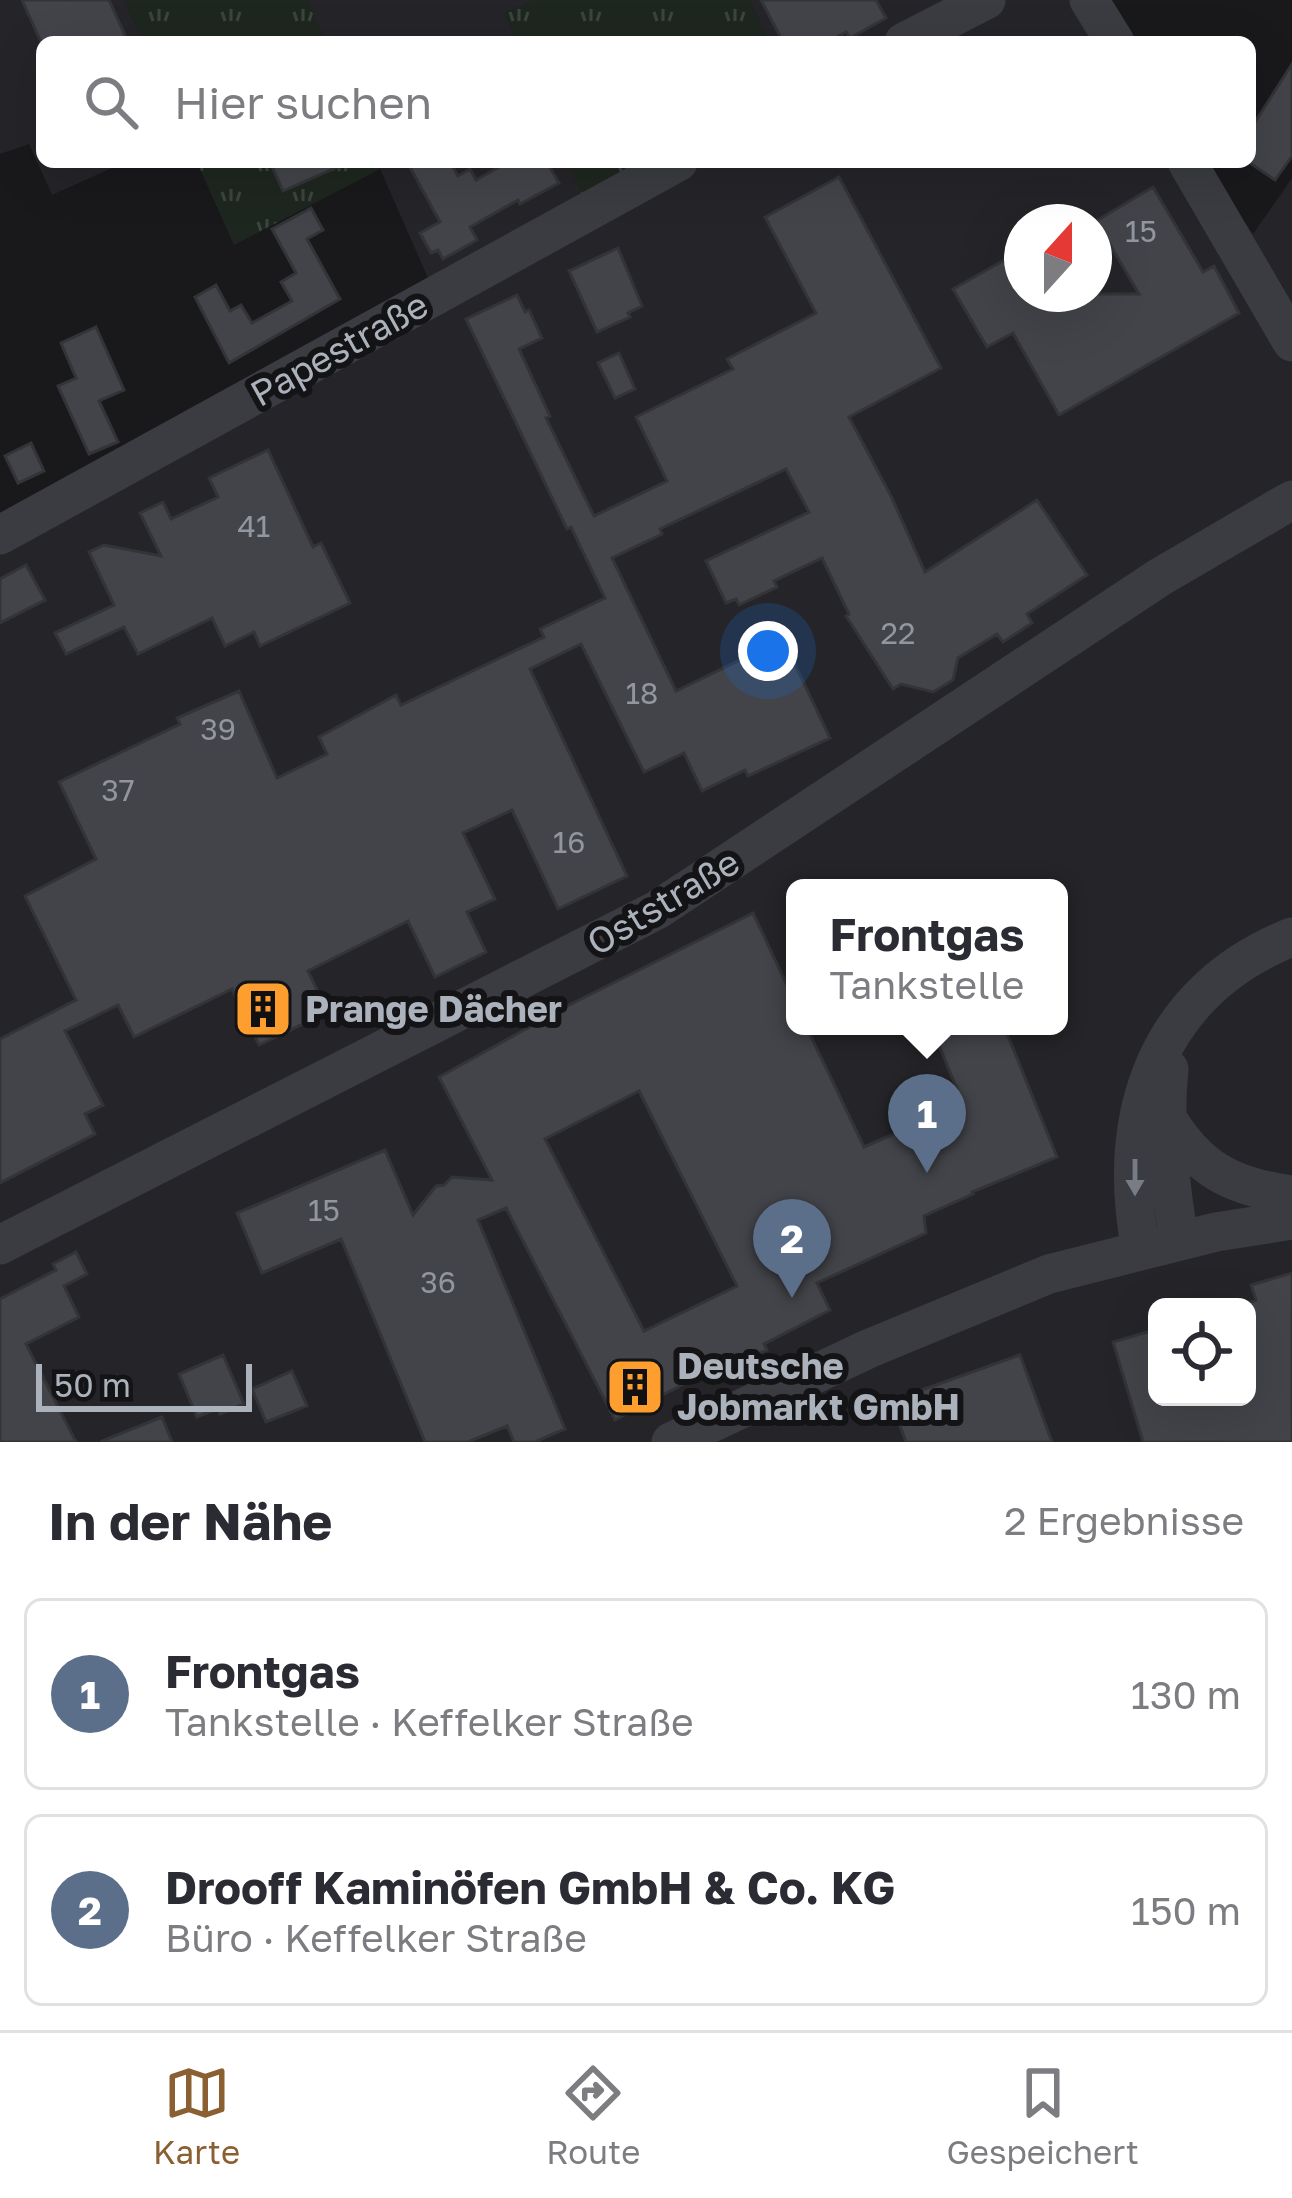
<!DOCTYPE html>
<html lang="de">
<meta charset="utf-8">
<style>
:root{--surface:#fff;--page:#f2f2f3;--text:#2b2b33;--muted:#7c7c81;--line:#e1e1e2;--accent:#8a5f31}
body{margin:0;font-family:"Golos Text",sans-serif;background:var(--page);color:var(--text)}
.controls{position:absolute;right:36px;bottom:36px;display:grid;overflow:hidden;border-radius:18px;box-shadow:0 12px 48px #0002}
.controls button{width:108px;height:108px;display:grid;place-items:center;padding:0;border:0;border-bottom:3px solid var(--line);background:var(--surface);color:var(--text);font:60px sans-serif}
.compass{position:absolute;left:1004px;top:204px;width:108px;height:108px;border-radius:50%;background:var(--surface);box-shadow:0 12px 48px #0002;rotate:21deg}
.scale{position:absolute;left:36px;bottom:30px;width:216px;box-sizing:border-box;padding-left:12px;border:6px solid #abb2bc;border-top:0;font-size:33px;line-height:42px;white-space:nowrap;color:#abb2bc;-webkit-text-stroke:9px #141417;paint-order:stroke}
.you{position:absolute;left:768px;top:651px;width:42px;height:42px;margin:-30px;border:9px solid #fff;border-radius:50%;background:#1a73e8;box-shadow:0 0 0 18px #1a73e833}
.badge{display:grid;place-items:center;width:78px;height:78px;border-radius:50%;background:var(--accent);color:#fff;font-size:39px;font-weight:700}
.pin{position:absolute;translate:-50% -99px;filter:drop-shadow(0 3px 6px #0008)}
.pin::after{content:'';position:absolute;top:63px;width:42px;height:36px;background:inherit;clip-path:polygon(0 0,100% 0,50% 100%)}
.popup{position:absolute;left:786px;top:879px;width:282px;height:156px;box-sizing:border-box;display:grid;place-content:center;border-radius:18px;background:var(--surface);filter:drop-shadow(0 3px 9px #0005);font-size:39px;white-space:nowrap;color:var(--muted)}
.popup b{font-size:45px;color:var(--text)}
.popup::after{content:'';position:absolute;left:50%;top:100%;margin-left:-24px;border:24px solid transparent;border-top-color:var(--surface)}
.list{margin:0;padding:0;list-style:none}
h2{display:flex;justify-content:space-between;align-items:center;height:156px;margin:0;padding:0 48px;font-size:51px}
h2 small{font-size:39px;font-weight:400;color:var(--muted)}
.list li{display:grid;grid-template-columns:78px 1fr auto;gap:36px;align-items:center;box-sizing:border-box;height:192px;margin:0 24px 24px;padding:0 24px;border:3px solid var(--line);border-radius:18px}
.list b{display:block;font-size:45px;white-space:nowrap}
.list p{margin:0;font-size:39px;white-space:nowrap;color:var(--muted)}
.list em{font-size:39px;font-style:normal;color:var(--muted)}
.icon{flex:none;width:66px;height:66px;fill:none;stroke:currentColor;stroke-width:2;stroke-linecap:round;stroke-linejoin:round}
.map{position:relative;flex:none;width:1292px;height:1442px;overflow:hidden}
.search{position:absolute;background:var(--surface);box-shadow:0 12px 48px #0002;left:36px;right:36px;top:36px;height:132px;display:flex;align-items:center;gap:30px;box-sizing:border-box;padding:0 42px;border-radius:18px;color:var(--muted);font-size:45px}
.sheet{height:588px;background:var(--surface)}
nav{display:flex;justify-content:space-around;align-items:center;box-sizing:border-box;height:168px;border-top:3px solid var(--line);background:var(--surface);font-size:33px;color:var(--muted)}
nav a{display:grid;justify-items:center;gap:6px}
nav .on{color:var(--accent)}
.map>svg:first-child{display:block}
.built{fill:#252529;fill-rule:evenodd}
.grass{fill:url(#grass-tufts)}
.building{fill:#434449;stroke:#333438;stroke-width:3;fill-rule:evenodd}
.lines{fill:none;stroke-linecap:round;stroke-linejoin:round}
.minor{stroke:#3a3c41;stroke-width:39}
.oneway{fill:#787d85}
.labels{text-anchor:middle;stroke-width:12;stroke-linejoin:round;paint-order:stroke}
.number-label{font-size:30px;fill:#91969f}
.street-label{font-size:36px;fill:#abb2bc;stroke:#141417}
.poi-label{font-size:36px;font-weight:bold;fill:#abb2bc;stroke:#141417;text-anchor:start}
</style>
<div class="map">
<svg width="1292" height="1442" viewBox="0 0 1292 1442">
<defs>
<pattern id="grass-tufts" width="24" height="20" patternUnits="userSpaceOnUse" patternTransform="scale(3)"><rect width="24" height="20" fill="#1e271f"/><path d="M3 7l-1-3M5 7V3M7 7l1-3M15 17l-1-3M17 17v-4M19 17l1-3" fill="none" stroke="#3c443e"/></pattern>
</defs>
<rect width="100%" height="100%" fill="#19191c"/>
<path class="built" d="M 0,0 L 124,0 L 143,42 L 42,42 L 42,162 L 125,162 L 52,195 L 29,144 L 0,154 Z
M 307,0 L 535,0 L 505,13 L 517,42 L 325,42 Z
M 750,0 L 1109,0 L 1134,42 L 768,42 Z
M 377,162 L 568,162 L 582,194 L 642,162 L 1203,162 L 1253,234 L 1292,178 L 1292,1442 L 0,1442 L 0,513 L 428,278 ZM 1022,222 L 1094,222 L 1094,294 L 1022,294 ZM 795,888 L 1059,888 L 1059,1026 L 795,1026 ZM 1157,1307 L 1247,1307 L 1247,1397 L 1157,1397 Z"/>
<path class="grass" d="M 124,0 L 307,0 L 325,42 L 143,42 Z
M 535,0 L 750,0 L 768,42 L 517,42 L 505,13 Z
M 197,162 L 377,162 L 380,169 L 234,245 Z
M 568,162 L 642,162 L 582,195 Z"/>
<path class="building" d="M 22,0 L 109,0 L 128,42 L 41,42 Z
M 761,0 L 876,0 L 886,18 L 850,38 L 846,32 L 828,42 L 783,42 Z
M 1292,64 L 1292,156 L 1275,180 L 1250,163 L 1250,130 Z
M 270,162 L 349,162 L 283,191 Z
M 407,162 L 450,162 L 458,176 L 470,169 L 476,180 L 508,162 L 547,162 L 559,183 L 520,204 L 518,200 L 470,227 L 477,240 L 443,259 L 438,250 L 431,253 L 420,233 L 440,222 Z
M 839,177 L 941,368 L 849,417 L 891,496 L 925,572 L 1037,500 L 1087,575 L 1027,614 L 1032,623 L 1003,642 L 997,634 L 958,658 L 953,680 L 933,692 L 901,684 L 893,689 L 846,616 L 849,614 L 822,558 L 774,581 L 777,587 L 739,605 L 736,599 L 726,603 L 706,561 L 809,512 L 786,469 L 660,529 L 662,534 L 612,558 L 676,691 L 783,639 L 830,738 L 748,776 L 745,770 L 702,791 L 684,753 L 644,772 L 581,644 L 530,669 L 627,876 L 558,909 L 512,810 L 463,833 L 495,899 L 467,912 L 486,952 L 435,977 L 408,921 L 308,971 L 328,1012 L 259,1045 L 232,989 L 134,1037 L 118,1005 L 65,1031 L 103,1105 L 85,1114 L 95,1134 L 0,1183 L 0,1039 L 76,1000 L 25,896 L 96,859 L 59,782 L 180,724 L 177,718 L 239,691 L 277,778 L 327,754 L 319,737 L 396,695 L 401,705 L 544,637 L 540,629 L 605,598 L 571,527 L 567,529 L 466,319 L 517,295 L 525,312 L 529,310 L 542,338 L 519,349 L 550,416 L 546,418 L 594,516 L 667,481 L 636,417 L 733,369 L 727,359 L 816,313 L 765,217 Z
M 1153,187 L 1203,272 L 1214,266 L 1239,313 L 1059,415 L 1013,333 L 987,347 L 953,289 L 1022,250 L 1022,294 L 1139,294 L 1096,221 Z
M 311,208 L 323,230 L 307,239 L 340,299 L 229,363 L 195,297 L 216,285 L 230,311 L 241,305 L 252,323 L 292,301 L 281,282 L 296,273 L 272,229 Z
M 618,248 L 642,306 L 628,313 L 630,317 L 597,332 L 569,271 Z
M 96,327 L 124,390 L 99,401 L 118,442 L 89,454 L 58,386 L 76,378 L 61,343 Z
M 619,353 L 635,389 L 615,398 L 598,363 Z
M 31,443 L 44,471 L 18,483 L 5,456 Z
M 268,450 L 313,547 L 321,543 L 350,603 L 260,646 L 254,632 L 225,646 L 212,618 L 138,654 L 124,627 L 66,654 L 55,633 L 114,605 L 89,552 L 104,545 L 161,556 L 140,513 L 163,502 L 171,519 L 218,497 L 209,478 Z
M 26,565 L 45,600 L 0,623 L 0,579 Z
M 753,913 L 795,1002 L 795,1026 L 806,1026 L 864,1147 L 963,1104 L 931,1026 L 1004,1026 L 1057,1157 L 972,1192 L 973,1194 L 924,1216 L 926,1233 L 817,1283 L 830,1310 L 764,1344 L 767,1350 L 703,1378 L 701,1375 L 615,1420 L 506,1208 L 478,1220 L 565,1429 L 535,1442 L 514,1442 L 507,1426 L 468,1442 L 425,1442 L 341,1239 L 262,1273 L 237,1213 L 385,1150 L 413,1215 L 436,1186 L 444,1185 L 452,1177 L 492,1180 L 439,1077 L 573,1003 ZM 639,1091 L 737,1286 L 644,1331 L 545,1139 Z
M 76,1252 L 87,1274 L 64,1286 L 79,1317 L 26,1344 L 76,1442 L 0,1442 L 0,1299 L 56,1270 L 53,1264 Z
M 1292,1273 L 1292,1442 L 1143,1442 L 1113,1342 L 1157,1329 L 1157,1397 L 1247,1397 L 1247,1303 L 1256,1300 L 1251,1285 Z
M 223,1355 L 244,1404 L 220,1414 L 218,1408 L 197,1417 L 179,1374 Z
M 1020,1355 L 1052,1442 L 906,1442 L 891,1401 Z
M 292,1371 L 307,1406 L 266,1422 L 252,1389 Z
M 162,1417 L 172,1442 L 102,1442 L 102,1441 Z"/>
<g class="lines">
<path class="minor" d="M 1089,0 L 1115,42
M 904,42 L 986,0
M 1187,162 L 1292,342
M 0,535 L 678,162
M 1169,1069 C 1163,1127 1170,1183 1179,1240
M 1166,1116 C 1197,1169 1232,1187 1292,1195
M 0,1245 L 657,910 L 1160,577 L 1292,500
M 1141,1249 C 1114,1114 1158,990 1292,937
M 671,1442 L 868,1349 L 1049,1274 L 1216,1232 L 1292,1220"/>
</g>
<defs><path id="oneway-solid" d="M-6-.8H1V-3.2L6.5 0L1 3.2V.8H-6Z" transform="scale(3)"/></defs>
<use class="oneway" href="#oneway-solid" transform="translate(1135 1177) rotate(90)"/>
<defs>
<symbol id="building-square" viewBox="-11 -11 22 22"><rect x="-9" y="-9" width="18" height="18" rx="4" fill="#fe9e2f" stroke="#141417"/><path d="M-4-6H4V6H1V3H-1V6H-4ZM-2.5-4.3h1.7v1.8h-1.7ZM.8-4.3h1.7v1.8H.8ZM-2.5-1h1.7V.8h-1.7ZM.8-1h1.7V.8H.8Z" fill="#111"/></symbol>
</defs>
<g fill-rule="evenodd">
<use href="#building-square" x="230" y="976" width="66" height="66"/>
<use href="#building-square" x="602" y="1354" width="66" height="66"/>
</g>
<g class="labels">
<g class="number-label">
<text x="1141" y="242">15</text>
<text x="254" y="537">41</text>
<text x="898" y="644">22</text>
<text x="642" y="704">18</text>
<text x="218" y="740">39</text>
<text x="118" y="801">37</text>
<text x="569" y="853">16</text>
<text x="324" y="1221">15</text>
<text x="438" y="1293">36</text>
</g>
<g class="street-label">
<text transform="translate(339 349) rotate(-29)" y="13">Papestraße</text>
<text transform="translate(663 902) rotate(-31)" y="13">Oststraße</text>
</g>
<g class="poi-label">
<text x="305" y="1022">Prange Dächer</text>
<text x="677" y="1379">Deutsche<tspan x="677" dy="41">Jobmarkt GmbH</tspan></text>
</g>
</g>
</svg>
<div class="controls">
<button><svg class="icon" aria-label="locate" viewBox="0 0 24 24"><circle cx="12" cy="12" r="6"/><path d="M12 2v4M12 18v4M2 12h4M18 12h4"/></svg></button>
</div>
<svg class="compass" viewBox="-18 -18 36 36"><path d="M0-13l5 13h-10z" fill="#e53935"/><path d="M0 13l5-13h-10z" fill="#7c7c81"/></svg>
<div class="scale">50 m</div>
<div class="you"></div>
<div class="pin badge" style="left:927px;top:1173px;background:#5c6f8a">1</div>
<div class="popup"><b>Frontgas</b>Tankstelle</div>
<div class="pin badge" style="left:792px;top:1298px;background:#5c6f8a">2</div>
<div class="search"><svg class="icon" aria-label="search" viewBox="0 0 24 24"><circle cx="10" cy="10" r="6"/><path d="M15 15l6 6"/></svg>Hier suchen</div>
</div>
<section class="sheet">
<h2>In der Nähe<small>2 Ergebnisse</small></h2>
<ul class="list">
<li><span class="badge" style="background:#5c6f8a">1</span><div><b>Frontgas</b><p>Tankstelle · Keffelker Straße</p></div><em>130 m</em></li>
<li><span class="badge" style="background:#5c6f8a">2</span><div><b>Drooff Kaminöfen GmbH &amp; Co. KG</b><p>Büro · Keffelker Straße</p></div><em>150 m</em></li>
</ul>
</section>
<nav>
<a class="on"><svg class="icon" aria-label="map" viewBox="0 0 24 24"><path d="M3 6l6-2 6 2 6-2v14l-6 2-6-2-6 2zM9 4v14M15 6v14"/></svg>Karte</a>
<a><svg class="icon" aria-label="directions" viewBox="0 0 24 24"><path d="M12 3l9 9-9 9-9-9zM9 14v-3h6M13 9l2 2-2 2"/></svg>Route</a>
<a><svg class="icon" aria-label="saved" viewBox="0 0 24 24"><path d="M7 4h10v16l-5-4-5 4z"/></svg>Gespeichert</a>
</nav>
